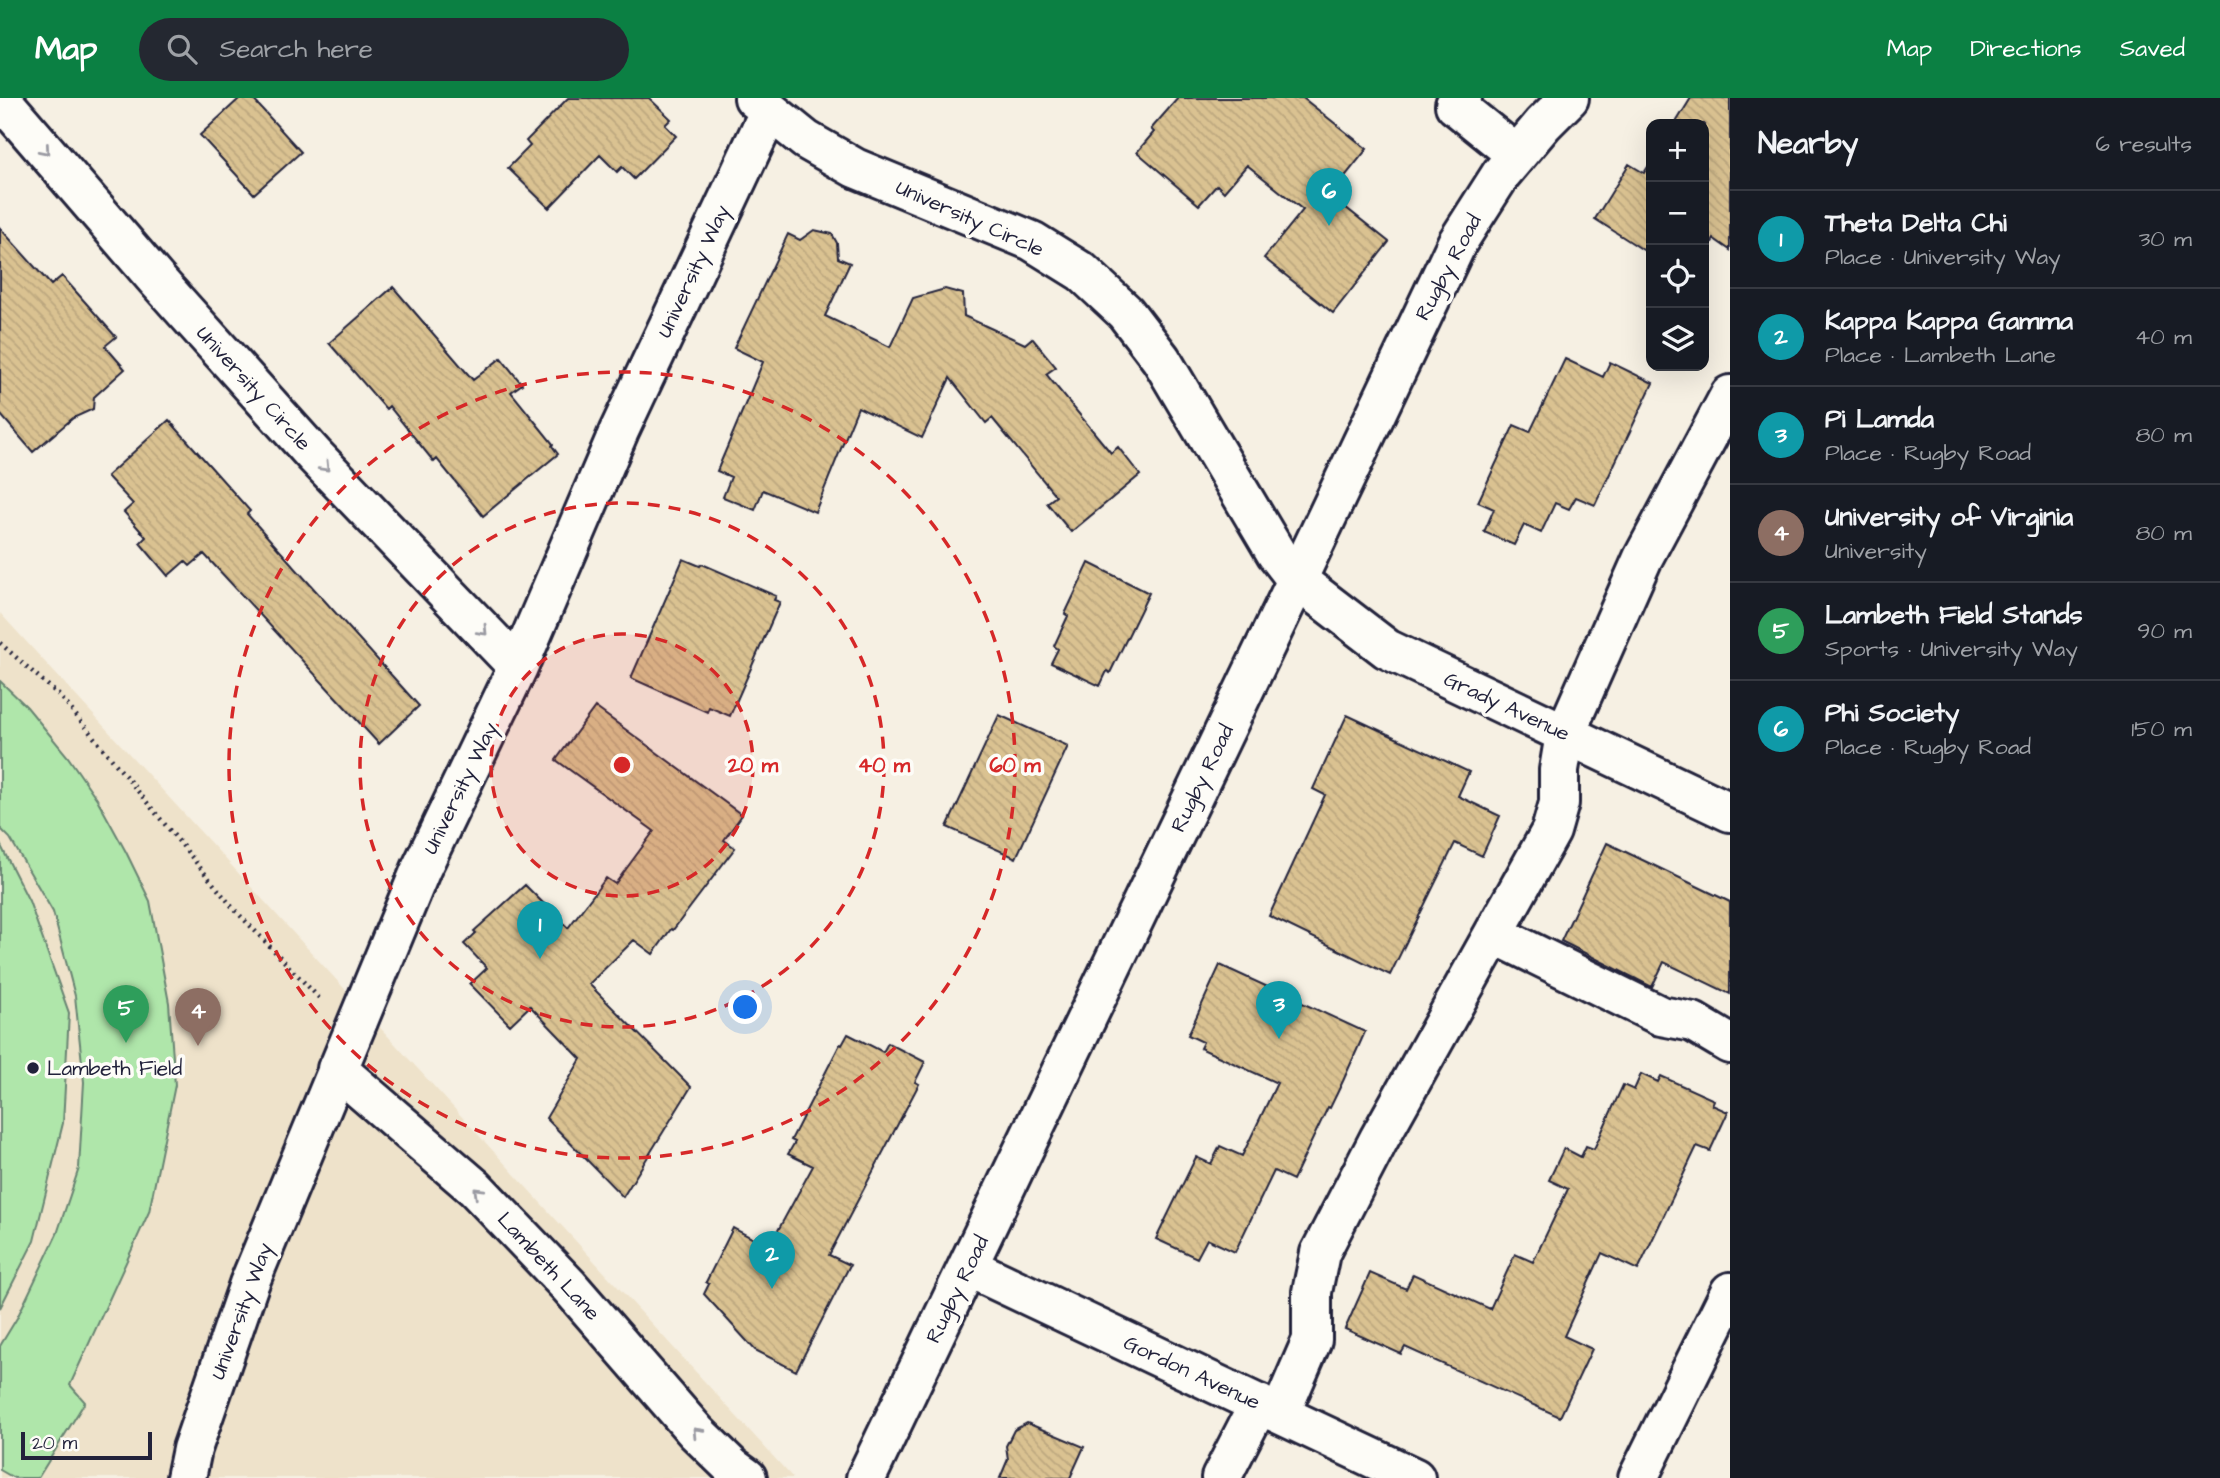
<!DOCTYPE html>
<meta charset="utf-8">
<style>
:root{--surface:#171b24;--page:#242831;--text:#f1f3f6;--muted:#9ea1a6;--line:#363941;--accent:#0b8043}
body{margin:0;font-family:"Architects Daughter",sans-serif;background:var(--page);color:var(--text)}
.controls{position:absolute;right:21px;top:21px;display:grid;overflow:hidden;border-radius:14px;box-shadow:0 7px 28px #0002}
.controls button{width:63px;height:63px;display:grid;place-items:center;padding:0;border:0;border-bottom:2px solid var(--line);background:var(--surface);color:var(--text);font:35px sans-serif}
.scale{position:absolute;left:21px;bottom:18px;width:131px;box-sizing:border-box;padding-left:7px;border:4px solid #22223b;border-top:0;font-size:19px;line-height:24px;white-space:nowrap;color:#22223b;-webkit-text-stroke:5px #fdfcf7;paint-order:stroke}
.you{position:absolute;left:746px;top:910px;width:24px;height:24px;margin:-18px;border:5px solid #fff;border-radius:50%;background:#1a73e8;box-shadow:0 0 0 10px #1a73e833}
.badge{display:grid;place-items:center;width:46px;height:46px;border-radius:50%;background:var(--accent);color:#fff;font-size:23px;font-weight:700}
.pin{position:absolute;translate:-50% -58px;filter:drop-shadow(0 2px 4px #0008)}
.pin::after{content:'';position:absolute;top:37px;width:24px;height:21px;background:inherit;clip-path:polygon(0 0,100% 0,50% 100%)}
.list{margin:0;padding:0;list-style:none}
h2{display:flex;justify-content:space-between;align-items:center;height:91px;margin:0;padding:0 28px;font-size:30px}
h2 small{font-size:23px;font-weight:400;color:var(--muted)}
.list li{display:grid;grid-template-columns:46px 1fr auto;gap:21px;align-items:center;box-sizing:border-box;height:98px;padding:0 28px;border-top:2px solid var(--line)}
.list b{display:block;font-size:26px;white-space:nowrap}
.list p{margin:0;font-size:23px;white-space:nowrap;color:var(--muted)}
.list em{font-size:23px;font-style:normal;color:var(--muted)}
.icon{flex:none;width:38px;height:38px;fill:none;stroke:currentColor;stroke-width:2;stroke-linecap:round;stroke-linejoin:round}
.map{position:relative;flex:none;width:1730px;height:1380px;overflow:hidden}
header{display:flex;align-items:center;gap:42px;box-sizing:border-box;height:98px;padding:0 35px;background:var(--accent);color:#fff}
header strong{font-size:33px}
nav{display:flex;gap:38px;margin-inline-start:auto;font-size:24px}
.search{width:490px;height:63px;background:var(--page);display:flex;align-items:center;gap:18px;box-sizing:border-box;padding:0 24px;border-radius:38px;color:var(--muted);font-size:26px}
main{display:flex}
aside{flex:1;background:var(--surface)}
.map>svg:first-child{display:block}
.built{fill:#eee2ca}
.garden{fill:#afe6aa;stroke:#688472;stroke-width:2}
.building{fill:url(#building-back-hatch);stroke:#22223b;stroke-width:2}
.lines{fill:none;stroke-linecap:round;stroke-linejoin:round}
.minor-casing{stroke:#22223b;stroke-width:44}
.major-casing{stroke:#22223b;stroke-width:44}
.path{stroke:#22223b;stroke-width:4.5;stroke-dasharray:2 5;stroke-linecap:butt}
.minor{stroke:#fdfcf7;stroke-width:38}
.major{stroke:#fdfcf7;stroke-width:38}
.oneway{stroke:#9a9aa2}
.ring{fill:none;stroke:#d62828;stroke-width:3.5;stroke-dasharray:12 9}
.poi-dot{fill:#22223b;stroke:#fdfcf7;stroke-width:2.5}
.labels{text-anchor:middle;stroke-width:7;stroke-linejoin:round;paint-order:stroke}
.street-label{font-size:21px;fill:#22223b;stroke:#fdfcf7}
.poi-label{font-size:21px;fill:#22223b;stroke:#fdfcf7;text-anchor:start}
.centre{fill:#d62828;stroke:#fdfcf7;stroke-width:3.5}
.ring-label{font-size:21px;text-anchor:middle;font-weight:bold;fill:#d62828;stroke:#fdfcf7;stroke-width:7;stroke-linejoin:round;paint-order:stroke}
</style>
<header>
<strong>Map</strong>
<div class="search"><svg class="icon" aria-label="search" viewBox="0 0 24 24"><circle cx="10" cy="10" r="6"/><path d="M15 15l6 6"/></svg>Search here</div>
<nav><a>Map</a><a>Directions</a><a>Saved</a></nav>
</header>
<main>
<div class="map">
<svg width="1730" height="1380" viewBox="0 0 1730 1380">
<defs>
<pattern id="building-back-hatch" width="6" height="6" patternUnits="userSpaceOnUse" patternTransform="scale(1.75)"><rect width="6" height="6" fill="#dac291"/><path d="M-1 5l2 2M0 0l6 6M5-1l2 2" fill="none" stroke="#bba67e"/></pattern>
</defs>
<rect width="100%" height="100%" fill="#f6f0e3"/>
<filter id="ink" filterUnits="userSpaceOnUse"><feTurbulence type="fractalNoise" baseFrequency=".0143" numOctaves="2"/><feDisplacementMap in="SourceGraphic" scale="14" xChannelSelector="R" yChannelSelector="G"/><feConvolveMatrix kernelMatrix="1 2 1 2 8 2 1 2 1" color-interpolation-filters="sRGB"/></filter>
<g filter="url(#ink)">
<path class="built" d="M 0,515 L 793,1380 L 0,1380 Z"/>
<path class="garden" d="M 0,583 L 27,609 L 68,659 L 97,701 L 126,754 L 150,803 L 169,905 L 175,987 L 149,1114 L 70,1287 L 85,1304 L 38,1380 L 14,1380 L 0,1372 L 0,1248 L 17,1220 L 57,1136 L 79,1070 L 84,984 L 75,898 L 53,814 L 10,740 L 0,730 Z
M 0,746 L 29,803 L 69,915 L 63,1025 L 34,1143 L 0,1210 Z"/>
<path class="building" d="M 240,0 L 252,0 L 301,54 L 254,96 L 200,37 Z
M 568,0 L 649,0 L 671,21 L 665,27 L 676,38 L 634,81 L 622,69 L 617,74 L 600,57 L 549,110 L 508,70 L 530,48 L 526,43 Z
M 1178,0 L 1303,0 L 1367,51 L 1330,97 L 1389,144 L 1333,215 L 1264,160 L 1303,112 L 1247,67 L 1224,94 L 1217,87 L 1199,107 L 1137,54 L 1154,34 L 1151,31 Z
M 1691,0 L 1730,0 L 1730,152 L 1714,141 L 1704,158 L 1704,26 L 1675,26 Z
M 1651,64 L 1651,157 L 1595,121 L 1629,66 L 1644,75 Z
M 0,130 L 51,187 L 62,178 L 116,239 L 105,248 L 125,271 L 94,299 L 93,311 L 73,320 L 33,354 L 0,316 Z
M 814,132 L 832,136 L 837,145 L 838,160 L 850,165 L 825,218 L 890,249 L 913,200 L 945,191 L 963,196 L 964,218 L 1025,246 L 1032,240 L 1056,269 L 1046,276 L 1111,355 L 1118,349 L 1140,377 L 1071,434 L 1047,405 L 1056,398 L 992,320 L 986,325 L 950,280 L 922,340 L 858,309 L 815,414 L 763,392 L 755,412 L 723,399 L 731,379 L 717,373 L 763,264 L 734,250 L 788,136 L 800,142 Z
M 393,189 L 473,282 L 501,260 L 522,286 L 511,294 L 553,346 L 552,348 L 558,356 L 483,418 L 437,361 L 434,364 L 389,308 L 386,311 L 329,245 Z
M 1565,261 L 1603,279 L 1610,264 L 1653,285 L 1595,407 L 1576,399 L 1569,411 L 1555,405 L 1541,435 L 1524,427 L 1514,447 L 1484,434 L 1494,411 L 1478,404 L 1514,327 L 1530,334 Z
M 169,322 L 250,413 L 247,416 L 419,608 L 379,646 L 204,456 L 190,468 L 185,463 L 168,478 L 140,445 L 146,439 L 124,414 L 133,406 L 107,378 Z
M 683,461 L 700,468 L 702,466 L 776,498 L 774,502 L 780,504 L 730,618 L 709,609 L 707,614 L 631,580 Z
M 1089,465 L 1149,495 L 1110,575 L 1107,573 L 1100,588 L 1051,565 L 1058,551 L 1054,548 L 1068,518 L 1065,516 Z
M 595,609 L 742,717 L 724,742 L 735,750 L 673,832 L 671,831 L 653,856 L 634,842 L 589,886 L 691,989 L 623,1099 L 546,1020 L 581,961 L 530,908 L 510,927 L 470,886 L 487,870 L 464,846 L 476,835 L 474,833 L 525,787 L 568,830 L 606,780 L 615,786 L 654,733 L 556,662 Z
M 999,617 L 1068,648 L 1016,760 L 947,729 Z
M 1347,617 L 1469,674 L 1458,698 L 1500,718 L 1482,758 L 1455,745 L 1390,877 L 1269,818 L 1325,697 L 1313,691 Z
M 1607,745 L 1730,804 L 1730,896 L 1664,864 L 1652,889 L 1561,843 Z
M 1220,867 L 1365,934 L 1343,983 L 1330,1010 L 1328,1009 L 1293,1082 L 1274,1073 L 1235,1154 L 1207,1141 L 1197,1160 L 1156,1141 L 1196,1059 L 1211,1066 L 1220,1048 L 1242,1058 L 1277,985 L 1200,950 L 1203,944 L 1188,937 Z
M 848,936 L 883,954 L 888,945 L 925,964 L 915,984 L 919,986 L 829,1157 L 850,1167 L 796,1273 L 755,1252 L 704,1196 L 709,1186 L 706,1184 L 733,1130 L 769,1149 L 813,1068 L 788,1056 L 795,1044 L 791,1042 L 840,946 L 842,947 Z
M 1641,976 L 1658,984 L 1661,978 L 1714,1002 L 1712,1007 L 1728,1014 L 1710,1053 L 1697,1048 L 1638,1172 L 1602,1155 L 1564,1238 L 1592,1251 L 1560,1319 L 1405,1249 L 1401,1256 L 1345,1231 L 1370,1175 L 1406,1191 L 1413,1176 L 1490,1211 L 1515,1156 L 1533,1164 L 1568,1091 L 1549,1082 L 1564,1050 L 1581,1059 L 1586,1048 L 1594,1051 L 1623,987 L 1634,992 Z
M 1027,1325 L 1084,1349 L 1070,1380 L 1000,1380 L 1008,1361 L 1006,1348 L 1014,1332 Z"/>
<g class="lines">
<defs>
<path id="minor" d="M 0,0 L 156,181 L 314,357 L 518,569
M 754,0 L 806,42 L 855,70 L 1032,143 L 1082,174 L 1125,214 L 1161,261 L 1276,455 L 1297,482 L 1457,145 L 1501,76 L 1543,26 L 1569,0
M 1462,0 L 1455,7 L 1517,57
M 1494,836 L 1661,918 L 1693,924 L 1730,946
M 337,971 L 475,1090 L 569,1188 L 696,1334 L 733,1370 L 747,1380
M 968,1169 L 1415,1380
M 1280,1316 L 1312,1242 L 1312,1194 L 1320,1155 L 1379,1041 L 1551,733 L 1559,705 L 1559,672 L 1565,636 L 1643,460 L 1730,297
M 186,1380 L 192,1351 L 249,1186 L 421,771 L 518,569 L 619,333 L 769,14
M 1221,1380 L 1259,1306
M 1638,1380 L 1730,1194"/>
<path id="major" d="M 866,1380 L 1297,482 L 1387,551 L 1730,714"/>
</defs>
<use href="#minor" class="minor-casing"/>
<use href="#major" class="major-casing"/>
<path class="path" d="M 0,545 L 61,599 L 234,811 L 322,903"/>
<use href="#minor" class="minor"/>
<use href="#major" class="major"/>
</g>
<defs><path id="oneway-chevron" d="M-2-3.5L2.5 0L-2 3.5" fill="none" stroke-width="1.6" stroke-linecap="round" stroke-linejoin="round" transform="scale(1.75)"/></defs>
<g class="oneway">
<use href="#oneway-chevron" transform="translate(45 52) rotate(49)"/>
<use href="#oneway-chevron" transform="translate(325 369) rotate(46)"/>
<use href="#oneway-chevron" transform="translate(483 533) rotate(46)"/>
<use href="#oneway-chevron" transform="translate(478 1094) rotate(-136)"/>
<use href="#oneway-chevron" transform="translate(697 1334) rotate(-133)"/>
</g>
</g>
<circle cx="622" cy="667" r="131" fill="#d62828" fill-opacity=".12"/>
<g class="ring">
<circle cx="622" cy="667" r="131"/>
<circle cx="622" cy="667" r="262"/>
<circle cx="622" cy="667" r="393"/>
</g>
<circle class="poi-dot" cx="33" cy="970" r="7"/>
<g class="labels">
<g class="street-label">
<text transform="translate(970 120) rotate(24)" y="7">University Circle</text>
<text transform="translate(1448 169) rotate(-62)" y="7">Rugby Road</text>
<text transform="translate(693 173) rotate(-65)" y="7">University Way</text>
<text transform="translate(254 290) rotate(48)" y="7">University Circle</text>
<text transform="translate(1507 608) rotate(25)" y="7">Grady Avenue</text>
<text transform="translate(1202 680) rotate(-64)" y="7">Rugby Road</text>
<text transform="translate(460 690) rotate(-64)" y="7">University Way</text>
<text transform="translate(549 1168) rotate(47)" y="7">Lambeth Lane</text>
<text transform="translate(957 1191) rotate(-64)" y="7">Rugby Road</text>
<text transform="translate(241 1213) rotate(-70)" y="7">University Way</text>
<text transform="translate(1192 1274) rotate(25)" y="7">Gordon Avenue</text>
</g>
<g class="poi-label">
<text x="47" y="977">Lambeth Field</text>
</g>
</g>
<circle cx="622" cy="667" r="10" class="centre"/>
<g class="ring-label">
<text x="753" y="674">20 m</text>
<text x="884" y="674">40 m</text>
<text x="1015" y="674">60 m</text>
</g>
</svg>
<div class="controls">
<button>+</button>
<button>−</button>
<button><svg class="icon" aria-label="locate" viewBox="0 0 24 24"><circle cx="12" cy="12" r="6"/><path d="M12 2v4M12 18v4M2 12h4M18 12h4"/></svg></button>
<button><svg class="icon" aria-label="layers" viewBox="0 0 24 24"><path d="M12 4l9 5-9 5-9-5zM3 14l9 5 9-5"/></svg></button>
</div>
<div class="scale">20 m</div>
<div class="you"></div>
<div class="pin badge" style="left:540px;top:861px;background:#0f9aa8">1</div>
<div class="pin badge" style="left:772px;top:1191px;background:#0f9aa8">2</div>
<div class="pin badge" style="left:1279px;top:941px;background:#0f9aa8">3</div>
<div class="pin badge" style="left:198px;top:948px;background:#8d6e63">4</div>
<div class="pin badge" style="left:126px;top:945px;background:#2e9e5b">5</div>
<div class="pin badge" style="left:1329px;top:128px;background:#0f9aa8">6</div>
</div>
<aside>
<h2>Nearby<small>6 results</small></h2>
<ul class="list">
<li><span class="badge" style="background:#0f9aa8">1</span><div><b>Theta Delta Chi</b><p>Place · University Way</p></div><em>30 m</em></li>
<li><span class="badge" style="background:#0f9aa8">2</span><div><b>Kappa Kappa Gamma</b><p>Place · Lambeth Lane</p></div><em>40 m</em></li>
<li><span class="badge" style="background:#0f9aa8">3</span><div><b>Pi Lamda</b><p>Place · Rugby Road</p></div><em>80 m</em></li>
<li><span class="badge" style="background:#8d6e63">4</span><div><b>University of Virginia</b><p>University</p></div><em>80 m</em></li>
<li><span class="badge" style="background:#2e9e5b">5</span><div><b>Lambeth Field Stands</b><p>Sports · University Way</p></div><em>90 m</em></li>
<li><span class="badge" style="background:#0f9aa8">6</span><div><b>Phi Society</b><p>Place · Rugby Road</p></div><em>150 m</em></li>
</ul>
</aside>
</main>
